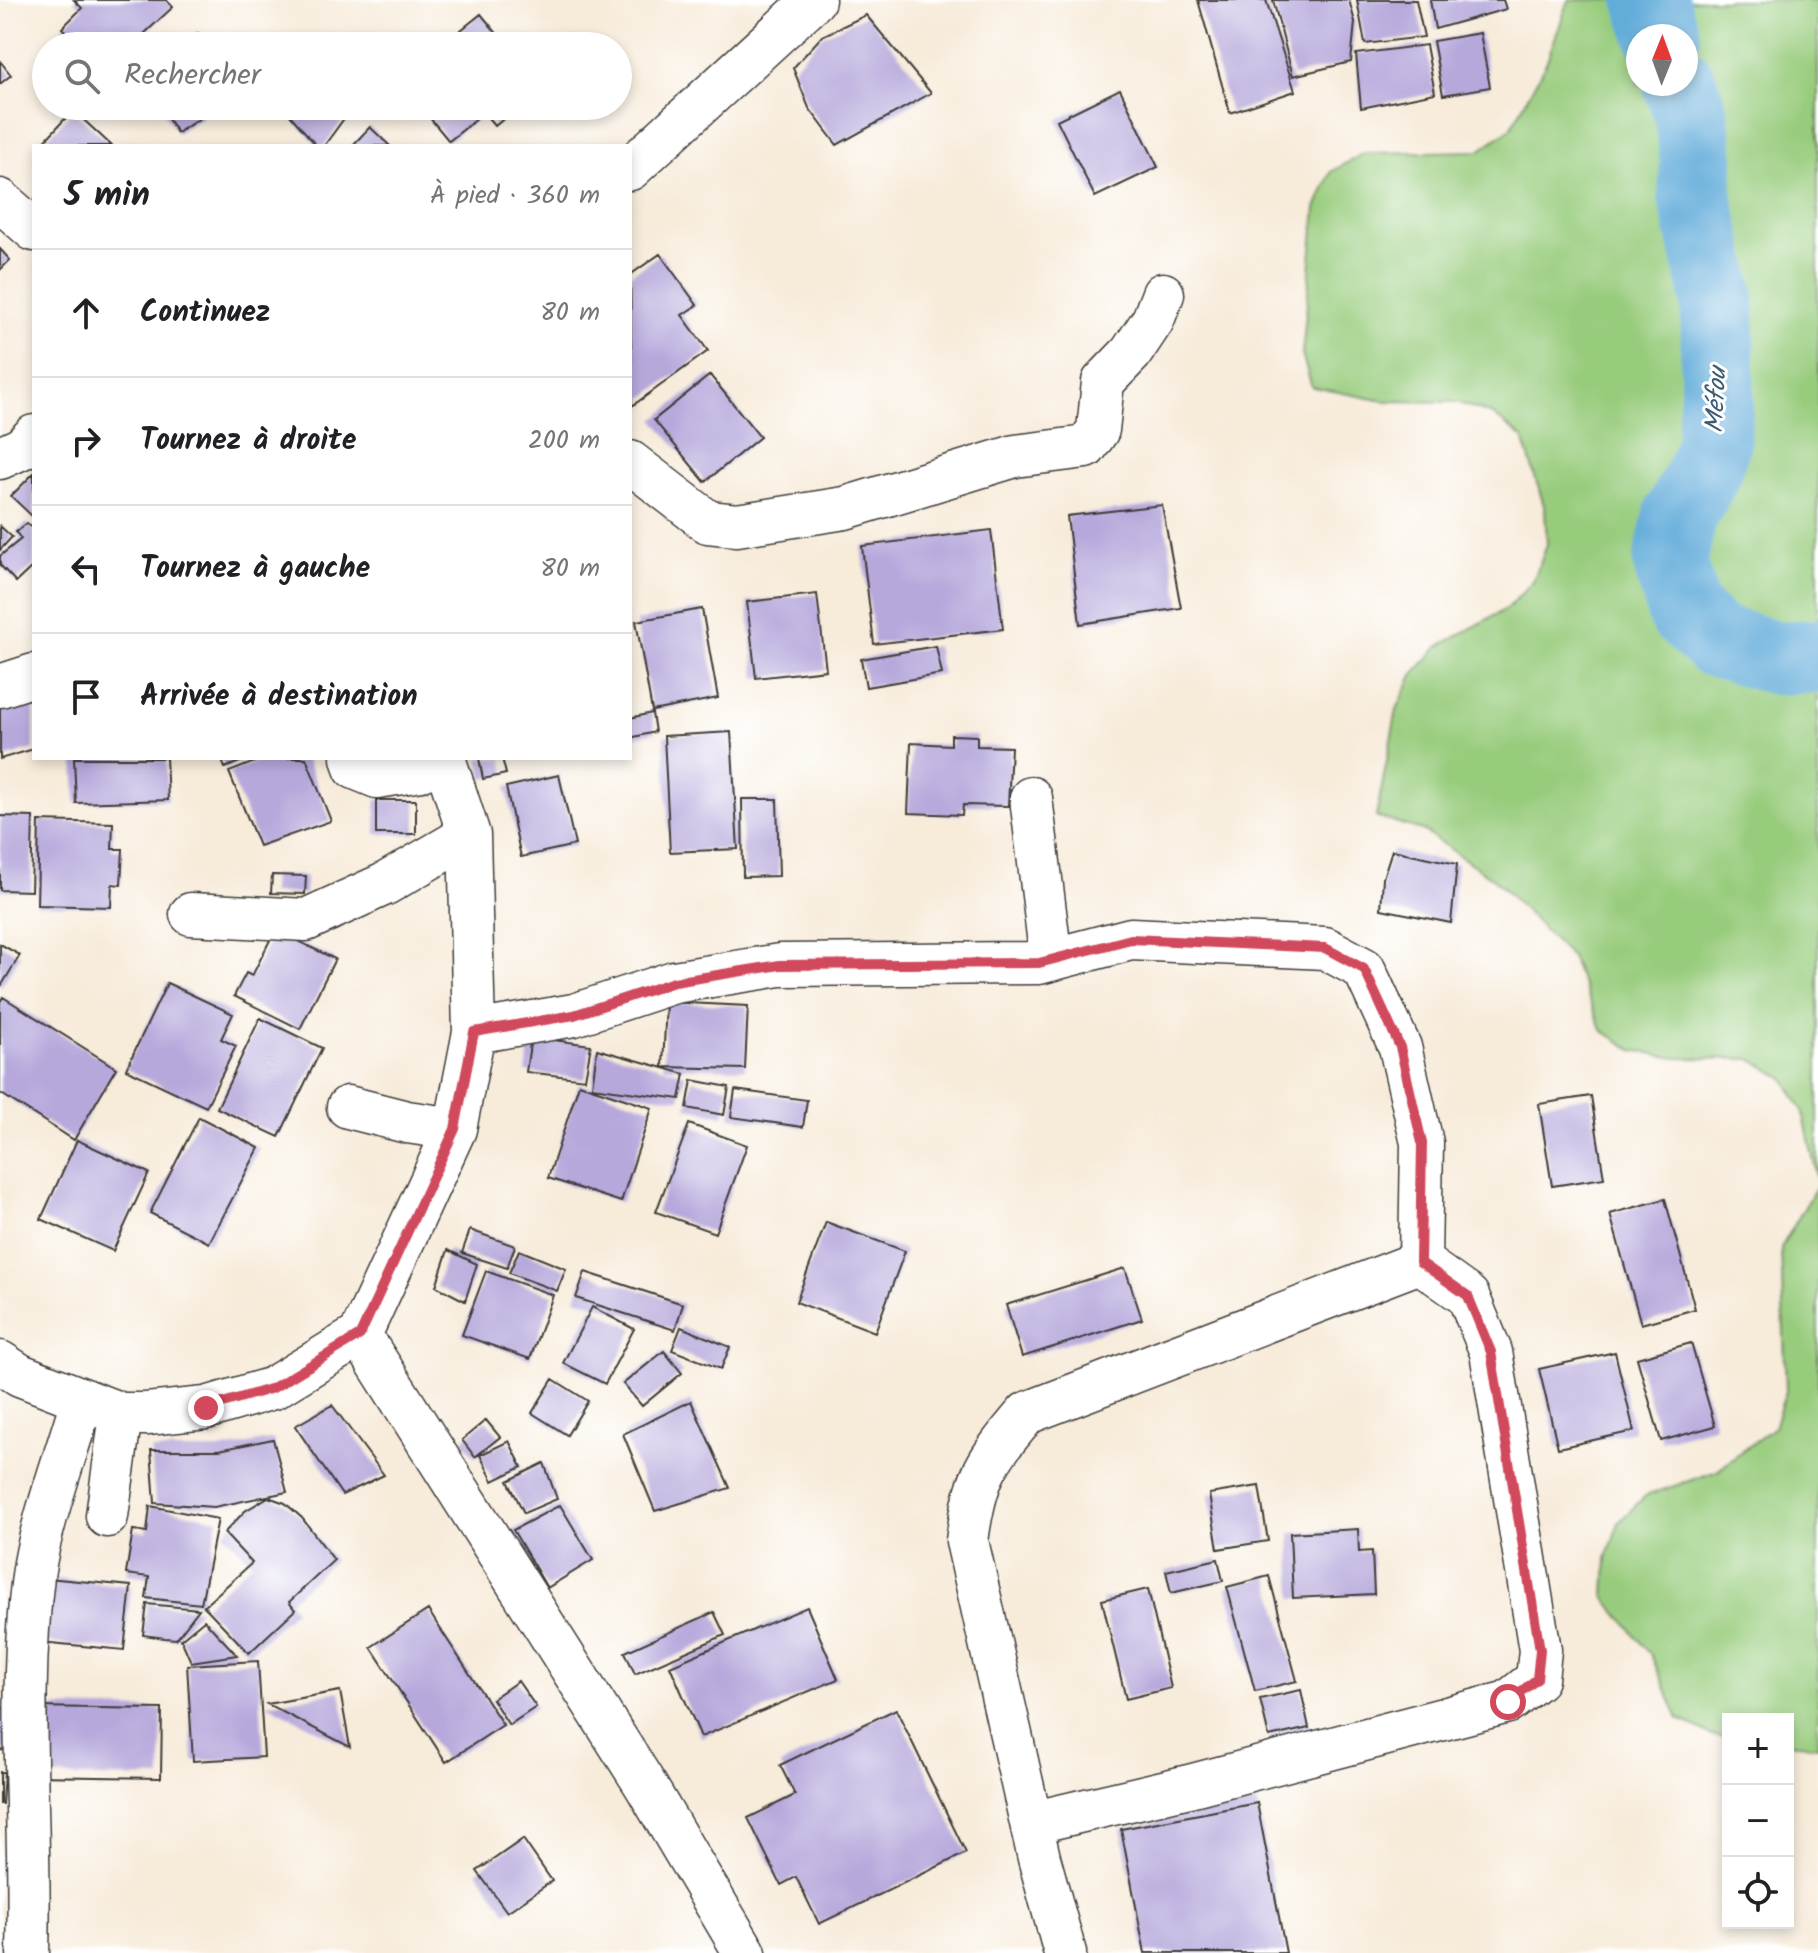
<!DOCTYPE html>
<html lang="fr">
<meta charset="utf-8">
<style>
:root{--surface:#fff;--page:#f2f2f2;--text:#202124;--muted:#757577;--line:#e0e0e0}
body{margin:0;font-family:Kalam,sans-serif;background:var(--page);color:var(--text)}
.controls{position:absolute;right:24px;bottom:24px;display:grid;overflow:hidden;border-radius:0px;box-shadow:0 4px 12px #0003}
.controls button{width:72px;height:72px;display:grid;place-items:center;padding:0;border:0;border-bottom:2px solid var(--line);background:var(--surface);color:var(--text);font:40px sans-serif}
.compass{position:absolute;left:1626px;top:24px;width:72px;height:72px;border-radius:50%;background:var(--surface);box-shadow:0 4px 12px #0003;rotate:1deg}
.stop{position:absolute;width:24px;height:24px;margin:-18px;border:6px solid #d1495b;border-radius:50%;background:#fff}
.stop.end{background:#d1495b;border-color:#fff;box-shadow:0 2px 8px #0008}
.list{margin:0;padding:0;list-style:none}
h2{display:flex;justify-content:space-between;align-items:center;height:104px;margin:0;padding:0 32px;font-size:34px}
h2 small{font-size:26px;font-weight:400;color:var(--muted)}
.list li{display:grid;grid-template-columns:52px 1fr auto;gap:24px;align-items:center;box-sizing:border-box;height:128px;padding:0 32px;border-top:2px solid var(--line)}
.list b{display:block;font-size:30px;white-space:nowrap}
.list em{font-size:26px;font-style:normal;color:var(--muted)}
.icon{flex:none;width:44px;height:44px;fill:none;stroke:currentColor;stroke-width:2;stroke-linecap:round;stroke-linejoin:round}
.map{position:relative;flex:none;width:1818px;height:1953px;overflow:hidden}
.search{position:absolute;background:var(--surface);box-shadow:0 4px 12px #0003;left:32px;top:32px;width:600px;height:88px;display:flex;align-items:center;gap:20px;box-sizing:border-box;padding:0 28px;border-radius:44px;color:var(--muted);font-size:30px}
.panel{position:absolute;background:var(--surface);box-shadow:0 4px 12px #0003;left:32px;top:144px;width:600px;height:616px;border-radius:0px}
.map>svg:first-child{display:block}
.green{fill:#98cc7d;stroke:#5a744c;stroke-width:2;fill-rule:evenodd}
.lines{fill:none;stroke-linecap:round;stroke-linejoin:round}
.river{stroke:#62acda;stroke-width:74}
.building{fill:#b6a8db}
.minor-casing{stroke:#3d3b38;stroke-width:45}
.minor{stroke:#fff;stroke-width:42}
.route{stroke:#d1495b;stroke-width:10}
.labels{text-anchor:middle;stroke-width:6;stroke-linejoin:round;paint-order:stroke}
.water-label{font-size:26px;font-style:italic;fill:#3c5d71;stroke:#fff}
</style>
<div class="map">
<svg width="1818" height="1953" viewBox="0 0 1818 1953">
<rect width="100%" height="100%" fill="#fff"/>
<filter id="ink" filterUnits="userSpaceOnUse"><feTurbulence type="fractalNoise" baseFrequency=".0125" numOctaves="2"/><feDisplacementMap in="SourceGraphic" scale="16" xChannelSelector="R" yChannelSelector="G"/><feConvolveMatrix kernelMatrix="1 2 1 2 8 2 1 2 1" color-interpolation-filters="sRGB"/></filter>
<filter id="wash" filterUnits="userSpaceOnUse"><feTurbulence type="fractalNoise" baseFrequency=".006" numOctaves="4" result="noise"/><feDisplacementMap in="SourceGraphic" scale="32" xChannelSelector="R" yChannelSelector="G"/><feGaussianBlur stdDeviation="1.8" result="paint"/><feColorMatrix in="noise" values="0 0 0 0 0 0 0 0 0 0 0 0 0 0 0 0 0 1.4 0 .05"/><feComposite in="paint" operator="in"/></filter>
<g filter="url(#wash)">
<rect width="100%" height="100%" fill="#f7ebd9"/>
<path class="green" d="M 1569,0 L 1818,0 L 1818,1181 L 1803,1111 L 1784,1078 L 1751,1059 L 1675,1058 L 1633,1050 L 1602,1030 L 1571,957 L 1495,880 L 1422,830 L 1376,817 L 1397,709 L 1413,675 L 1439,646 L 1508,608 L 1533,581 L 1547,545 L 1545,509 L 1523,438 L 1493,415 L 1456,402 L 1384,401 L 1312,387 L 1302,355 L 1316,208 L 1331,172 L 1364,153 L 1479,151 L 1511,128 L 1546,63 ZM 1638,36 L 1686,36 L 1686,84 L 1638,84 Z
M 1818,1184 L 1818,1746 L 1788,1743 L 1788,1719 L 1728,1719 L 1728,1737 L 1712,1736 L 1679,1719 L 1651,1655 L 1605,1597 L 1607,1558 L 1619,1522 L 1645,1496 L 1717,1471 L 1774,1427 L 1786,1391 L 1781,1248 Z"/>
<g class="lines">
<path class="river" d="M 1651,0 L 1663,36
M 1680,84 L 1691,114 L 1697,160 L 1695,196 L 1718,298 L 1717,393 L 1713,445 L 1702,475 L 1680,516 L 1670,562 L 1684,612 L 1716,641 L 1777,658 L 1818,656"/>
</g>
<g id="blocks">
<path class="building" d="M 74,0 L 166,0 L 173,7 L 131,46 L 79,46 L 62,28 L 82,8 Z
M 1198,0 L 1266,0 L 1295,91 L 1230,113 Z
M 1273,0 L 1349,0 L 1355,22 L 1351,62 L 1293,76 Z
M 1357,0 L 1416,0 L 1424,37 L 1365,44 Z
M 1430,0 L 1503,0 L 1506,9 L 1435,29 Z
M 481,14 L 507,46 L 441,46 Z
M 866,15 L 931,93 L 837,145 L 809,108 L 793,68 L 822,36 Z
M 198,33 L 207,46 L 177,46 Z
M 1480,33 L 1490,87 L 1443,95 L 1433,41 Z
M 302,35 L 312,46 L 292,46 Z
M 1426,45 L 1435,93 L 1361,108 L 1356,54 Z
M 0,61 L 11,75 L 0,84 Z
M 1120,89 L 1158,167 L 1095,197 L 1057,120 Z
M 160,106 L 219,106 L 177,133 Z
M 282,106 L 353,106 L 324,146 L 317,146 Z
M 420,106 L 519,106 L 495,126 L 484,113 L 449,141 Z
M 73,110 L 112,146 L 40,146 Z
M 370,127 L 390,146 L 352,146 Z
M 0,249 L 10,260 L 0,270 Z
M 660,254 L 697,305 L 682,315 L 708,351 L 632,406 L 630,275 Z
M 710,375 L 760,437 L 705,482 L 654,420 Z
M 34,473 L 34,518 L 11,496 Z
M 1162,505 L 1181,608 L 1080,624 L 1067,516 Z
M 27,523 L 34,530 L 34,565 L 16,582 L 0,565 L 0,556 L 21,539 L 16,532 Z
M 0,526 L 12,537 L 0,550 Z
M 991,530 L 1003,629 L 874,644 L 862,546 Z
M 817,594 L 826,670 L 756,678 L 747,602 Z
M 702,609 L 718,698 L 652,711 L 636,621 Z
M 936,646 L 942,674 L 866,687 L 861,659 Z
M 34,683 L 34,749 L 0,759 L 0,696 Z
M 652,713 L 655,732 L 630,738 L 630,718 Z
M 731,732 L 738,849 L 670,852 L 664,736 Z
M 951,735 L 977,736 L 977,746 L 1011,747 L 1008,806 L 963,805 L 962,815 L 908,813 L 911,743 L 951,745 Z
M 74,758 L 166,758 L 168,800 L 76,803 Z
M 221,758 L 249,758 L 225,768 Z
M 265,758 L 306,758 L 331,821 L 259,846 L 229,772 Z
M 479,758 L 502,758 L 506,774 L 483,779 Z
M 559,775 L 575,845 L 521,857 L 506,787 Z
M 742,799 L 777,799 L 779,876 L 743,877 Z
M 376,800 L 416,800 L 416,834 L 376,834 Z
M 0,816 L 33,817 L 31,891 L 0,890 Z
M 39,821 L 113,823 L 112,849 L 123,849 L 121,885 L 112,884 L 111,907 L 37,905 Z
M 1392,850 L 1457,864 L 1451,923 L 1381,909 L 1383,878 Z
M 272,875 L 306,876 L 305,894 L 271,893 Z
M 275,930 L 335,959 L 300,1029 L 234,996 L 246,973 L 252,976 Z
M 0,944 L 20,955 L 0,988 Z
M 167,983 L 233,1014 L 221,1039 L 236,1046 L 206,1107 L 126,1069 Z
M 3,997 L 116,1068 L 74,1140 L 0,1093 L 0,1002 Z
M 666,1002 L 748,1006 L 745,1069 L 663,1067 Z
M 260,1018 L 322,1048 L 279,1137 L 217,1108 Z
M 531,1037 L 591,1045 L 585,1079 L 526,1072 Z
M 597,1049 L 685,1074 L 680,1099 L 592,1087 Z
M 692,1080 L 729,1087 L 724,1115 L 687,1108 Z
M 579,1084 L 652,1108 L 621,1202 L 548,1178 Z
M 735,1090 L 807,1100 L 803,1127 L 731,1117 Z
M 1591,1096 L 1604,1178 L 1552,1186 L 1539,1104 Z
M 199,1117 L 259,1148 L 209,1243 L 150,1213 Z
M 689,1124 L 747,1145 L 715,1233 L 656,1212 Z
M 77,1140 L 149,1173 L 113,1251 L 41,1219 Z
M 1665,1199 L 1695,1309 L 1641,1324 L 1610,1214 Z
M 826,1222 L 905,1251 L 875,1332 L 796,1302 Z
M 470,1230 L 515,1246 L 507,1268 L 462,1253 Z
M 448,1250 L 477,1264 L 465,1301 L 436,1286 Z
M 519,1250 L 566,1269 L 557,1291 L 509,1273 Z
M 1125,1268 L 1142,1319 L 1022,1357 L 1006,1305 Z
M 486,1271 L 553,1295 L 530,1359 L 462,1335 Z
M 585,1272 L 683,1304 L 675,1330 L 576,1298 Z
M 592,1307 L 634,1329 L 605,1384 L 563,1363 Z
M 681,1327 L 730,1347 L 721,1369 L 672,1350 Z
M 1691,1343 L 1715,1426 L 1661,1441 L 1637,1358 Z
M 664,1351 L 682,1373 L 642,1406 L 623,1384 Z
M 1615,1352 L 1634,1431 L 1558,1448 L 1539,1369 Z
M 553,1379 L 588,1401 L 567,1435 L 532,1413 Z
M 691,1401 L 730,1488 L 655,1511 L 623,1434 Z
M 332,1405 L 384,1475 L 342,1495 L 295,1426 Z
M 486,1420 L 500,1437 L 475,1457 L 462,1440 Z
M 273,1439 L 287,1492 L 214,1507 L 155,1503 L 151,1450 L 219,1450 Z
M 509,1441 L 522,1467 L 493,1481 L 480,1455 Z
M 544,1463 L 557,1499 L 524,1513 L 508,1481 Z
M 1259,1486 L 1268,1541 L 1218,1549 L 1209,1494 Z
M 268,1497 L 285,1503 L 302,1518 L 334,1560 L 289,1602 L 295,1610 L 249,1653 L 204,1606 L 252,1563 L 224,1533 L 245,1511 Z
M 560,1505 L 593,1560 L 547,1588 L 513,1530 Z
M 150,1506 L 218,1519 L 201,1604 L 146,1598 L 149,1577 L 126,1574 L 133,1530 L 147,1532 Z
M 1358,1529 L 1359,1552 L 1372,1551 L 1374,1594 L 1293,1598 L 1290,1533 Z
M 1218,1559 L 1223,1581 L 1171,1593 L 1166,1571 Z
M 1269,1576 L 1297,1681 L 1255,1691 L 1227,1587 Z
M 47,1578 L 131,1586 L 124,1650 L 40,1642 Z
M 1148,1589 L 1171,1688 L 1126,1699 L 1102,1600 Z
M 147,1604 L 199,1609 L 176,1639 L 165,1638 L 143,1635 Z
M 807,1607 L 838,1679 L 701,1737 L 670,1666 Z
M 428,1610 L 503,1725 L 446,1762 L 371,1647 Z
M 714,1612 L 725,1635 L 635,1674 L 625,1652 Z
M 204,1620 L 237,1655 L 191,1662 L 181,1639 Z
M 258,1661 L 264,1757 L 193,1761 L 187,1665 Z
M 518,1681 L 536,1707 L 509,1725 L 492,1699 Z
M 1301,1690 L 1309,1728 L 1269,1737 L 1260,1699 Z
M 340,1691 L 350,1747 L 267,1704 Z
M 33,1707 L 162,1709 L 161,1778 L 32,1776 Z
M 0,1708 L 15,1710 L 10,1751 L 0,1750 Z
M 896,1709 L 966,1853 L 819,1924 L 796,1877 L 781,1885 L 748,1818 L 795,1795 L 780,1765 Z
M 0,1772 L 4,1772 L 2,1804 L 0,1804 Z
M 1257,1803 L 1286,1953 L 1145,1953 L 1121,1829 Z
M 523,1839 L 552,1881 L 507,1912 L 477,1871 Z"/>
</g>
</g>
<g filter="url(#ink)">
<use href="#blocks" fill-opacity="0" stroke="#3d3b38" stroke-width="2"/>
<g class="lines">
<defs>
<path id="minor" d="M 630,169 L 814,0
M 0,200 L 34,230
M 0,458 L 22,448 L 34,436
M 630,462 L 708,522 L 737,525 L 845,508 L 1015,456 L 1086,447 L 1098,430 L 1103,382 L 1131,353 L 1153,320 L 1163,294
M 0,686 L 34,675
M 352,758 L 355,768 L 377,777 L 421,770 L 423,758
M 1031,798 L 1051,960
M 191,914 L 306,920 L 385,884 L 469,835
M 474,1032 L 574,1015 L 674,982 L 780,965 L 1039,963 L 1131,939 L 1325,948 L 1364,969 L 1400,1047 L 1422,1143 L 1420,1262
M 348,1107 L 407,1122 L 455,1129
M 360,1335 L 646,1786 L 745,1953
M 0,1362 L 20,1375 L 121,1414 L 147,1414 L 206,1408 L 273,1388 L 360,1335 L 455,1129 L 474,1032 L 469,835 L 444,758
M 107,1516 L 121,1414
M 1031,1823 L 1189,1786 L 1508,1702 L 1537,1679 L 1540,1650 L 1491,1352 L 1468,1296 L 1420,1262
M 28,1953 C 32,1827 17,1702 33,1576 C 40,1523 67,1453 82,1400
M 1065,1953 L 1039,1858 L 967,1541 C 976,1475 985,1463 1027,1413 L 1420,1262"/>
</defs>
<use href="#minor" class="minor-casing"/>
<use href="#minor" class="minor"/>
</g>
</g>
<g class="lines" filter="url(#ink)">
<path class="route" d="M 206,1408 L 273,1388 L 360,1335 L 455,1129 L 474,1032 L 574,1015 L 674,982 L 780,965 L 1039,963 L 1131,939 L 1325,948 L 1364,969 L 1400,1047 L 1422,1143 L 1420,1262 L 1468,1296 L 1491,1352 L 1540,1650 L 1537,1679 L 1508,1702"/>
</g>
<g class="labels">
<g class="water-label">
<text transform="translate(1715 400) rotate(-87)" y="9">Méfou</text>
</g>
</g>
</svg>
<div class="controls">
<button>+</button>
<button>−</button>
<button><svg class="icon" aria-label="locate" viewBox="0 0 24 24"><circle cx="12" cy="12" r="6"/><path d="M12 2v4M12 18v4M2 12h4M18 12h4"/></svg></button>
</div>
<svg class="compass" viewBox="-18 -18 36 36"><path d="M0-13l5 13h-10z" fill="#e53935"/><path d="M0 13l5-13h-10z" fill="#757577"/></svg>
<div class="stop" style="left:1508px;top:1702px"></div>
<div class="stop end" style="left:206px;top:1408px"></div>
<div class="search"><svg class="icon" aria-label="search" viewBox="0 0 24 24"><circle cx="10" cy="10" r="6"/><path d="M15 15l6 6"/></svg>Rechercher</div>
<section class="panel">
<h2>5 min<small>À pied · 360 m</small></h2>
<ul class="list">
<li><svg class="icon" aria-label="ahead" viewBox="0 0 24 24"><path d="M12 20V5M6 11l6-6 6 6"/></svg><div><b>Continuez</b></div><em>80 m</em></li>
<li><svg class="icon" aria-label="right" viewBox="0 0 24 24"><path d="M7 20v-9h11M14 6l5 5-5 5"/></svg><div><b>Tournez à droite</b></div><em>200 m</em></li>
<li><svg class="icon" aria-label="left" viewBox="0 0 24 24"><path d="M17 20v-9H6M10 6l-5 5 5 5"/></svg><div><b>Tournez à gauche</b></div><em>80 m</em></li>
<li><svg class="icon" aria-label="arrive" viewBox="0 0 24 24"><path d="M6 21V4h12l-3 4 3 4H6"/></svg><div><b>Arrivée à destination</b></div></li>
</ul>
</section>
</div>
